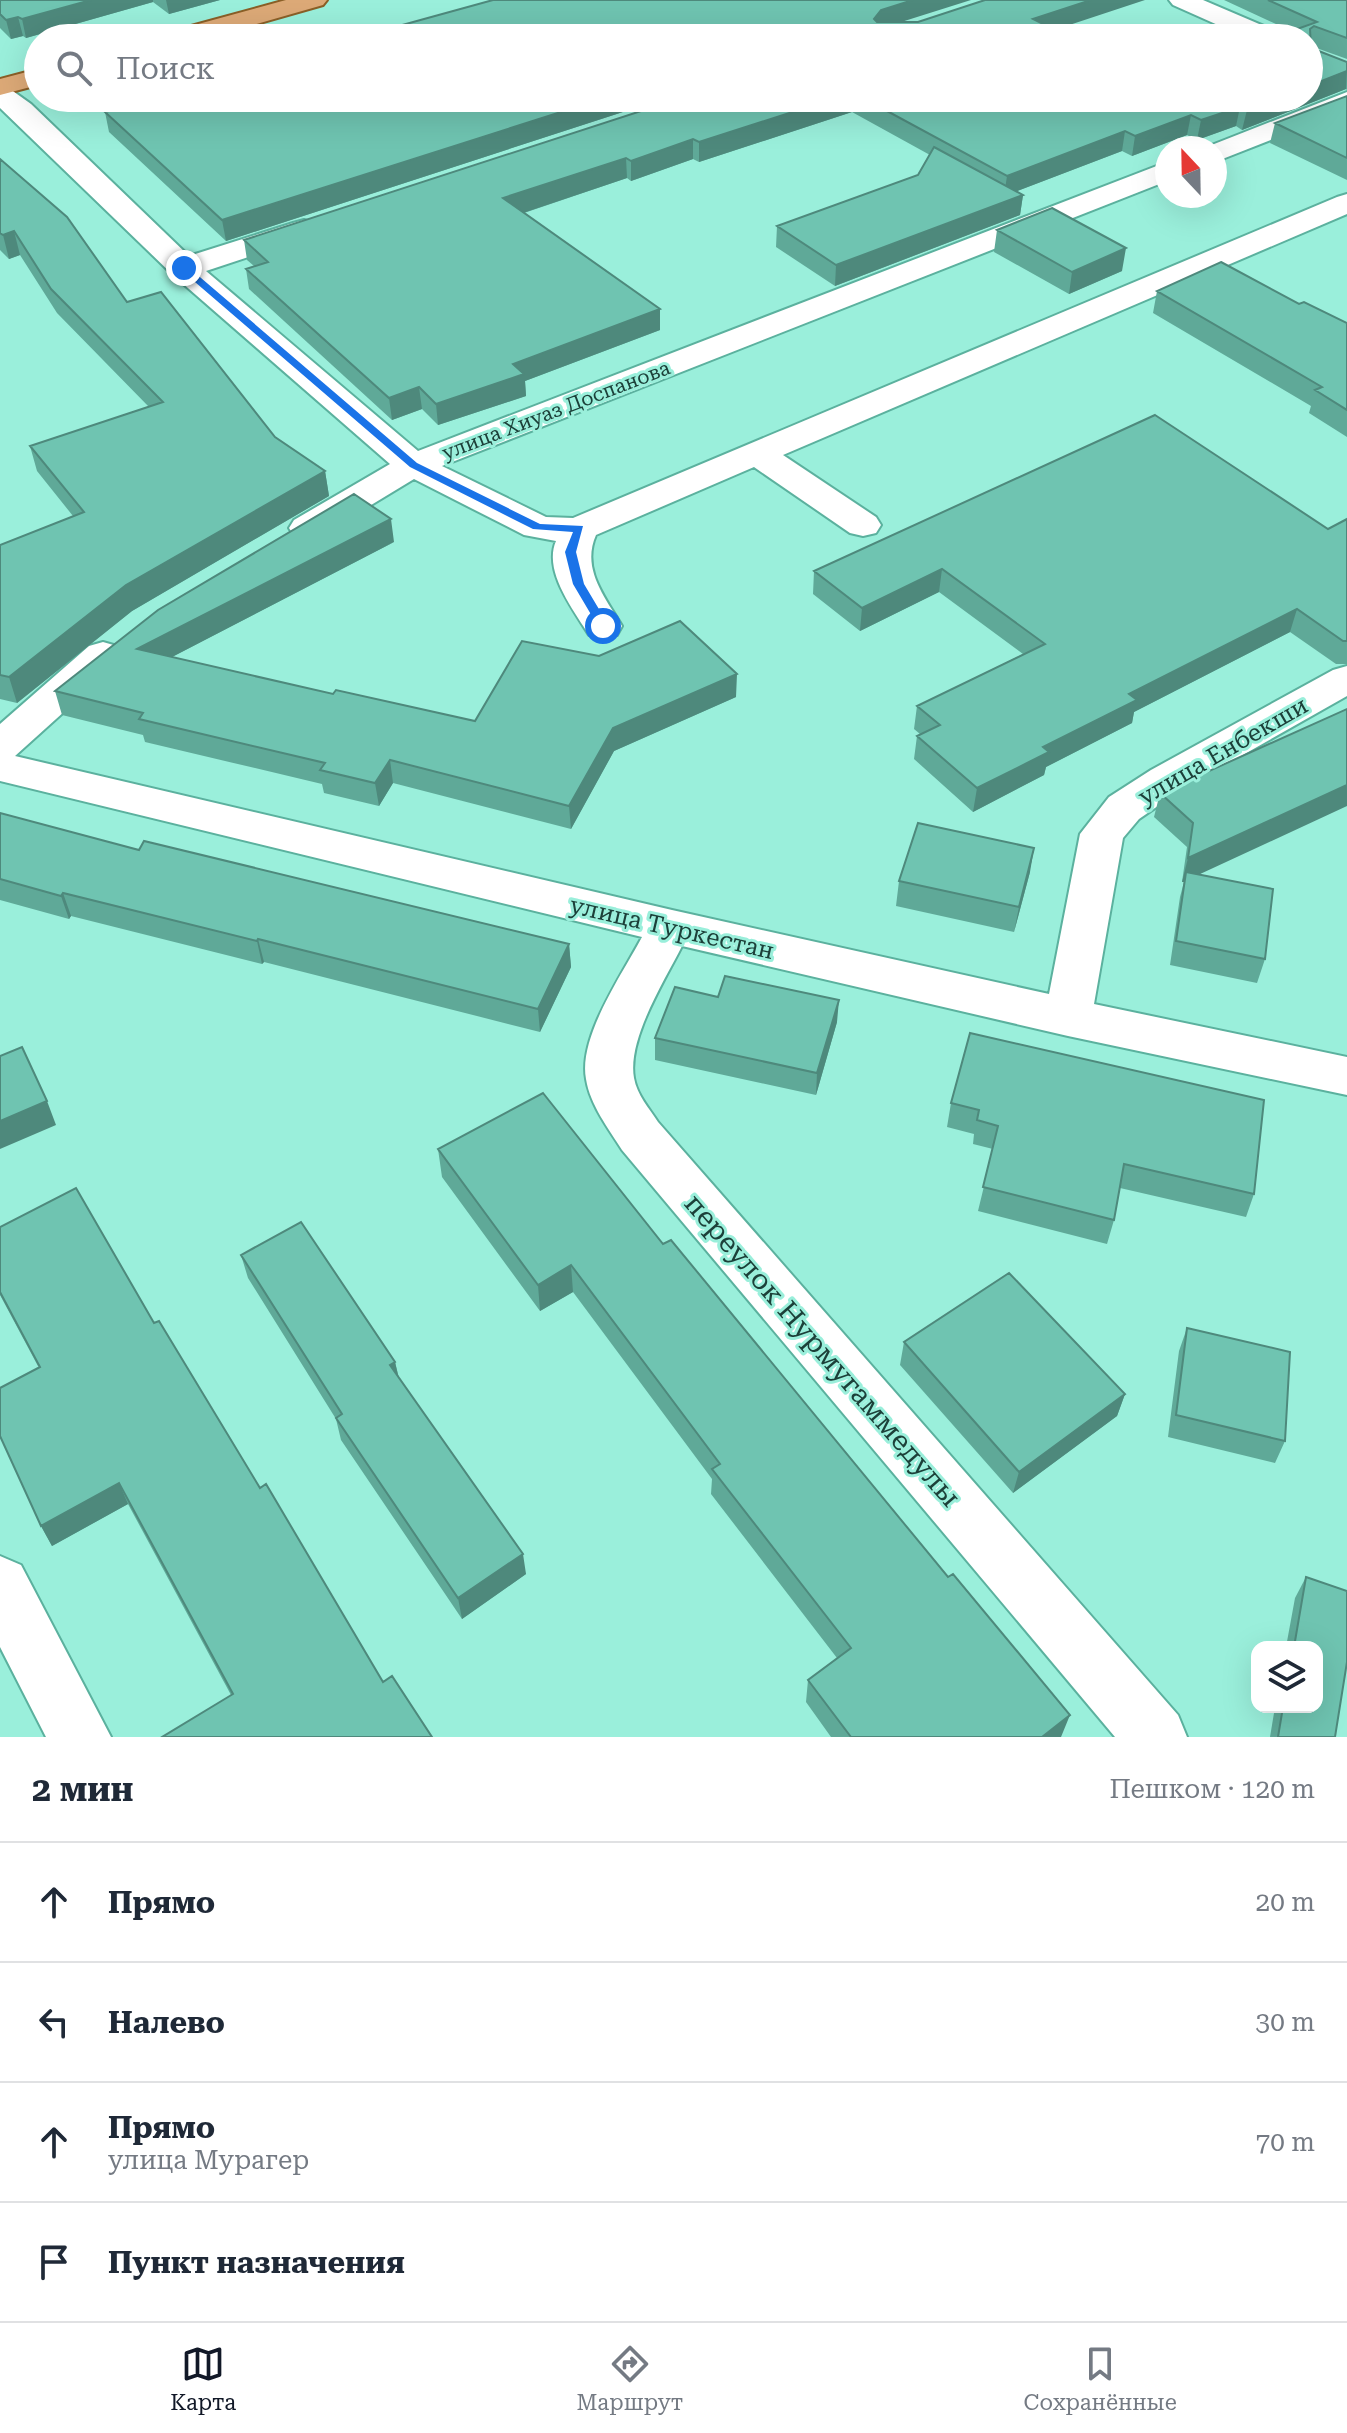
<!DOCTYPE html>
<html lang="ru">
<meta charset="utf-8">
<style>
:root{--surface:#fff;--page:#f2f2f3;--text:#1f2937;--muted:#747a83;--line:#e0e1e3;--accent:#111827}
body{margin:0;font-family:"Roboto Serif",serif;background:var(--page);color:var(--text)}
.controls{position:absolute;right:24px;bottom:24px;display:grid;overflow:hidden;border-radius:16px;box-shadow:0 8px 32px #0002}
.controls button{width:72px;height:72px;display:grid;place-items:center;padding:0;border:0;border-bottom:2px solid var(--line);background:var(--surface);color:var(--text);font:40px sans-serif}
.compass{position:absolute;left:1155px;top:136px;width:72px;height:72px;border-radius:50%;background:var(--surface);box-shadow:0 8px 32px #0002;rotate:338deg}
.stop{position:absolute;width:24px;height:24px;margin:-18px;border:6px solid #1a73e8;border-radius:50%;background:#fff}
.stop.end{background:#1a73e8;border-color:#fff;box-shadow:0 2px 8px #0008}
.list{margin:0;padding:0;list-style:none}
h2{display:flex;justify-content:space-between;align-items:center;height:104px;margin:0;padding:0 32px;font-size:34px}
h2 small{font-size:26px;font-weight:400;color:var(--muted)}
.list li{display:grid;grid-template-columns:52px 1fr auto;gap:24px;align-items:center;box-sizing:border-box;height:120px;padding:0 32px;border-top:2px solid var(--line)}
.list b{display:block;font-size:30px;white-space:nowrap}
.list p{margin:0;font-size:26px;white-space:nowrap;color:var(--muted)}
.list em{font-size:26px;font-style:normal;color:var(--muted)}
.icon{flex:none;width:44px;height:44px;fill:none;stroke:currentColor;stroke-width:2;stroke-linecap:round;stroke-linejoin:round}
.map{position:relative;flex:none;width:1347px;height:1737px;overflow:hidden}
.search{position:absolute;background:var(--surface);box-shadow:0 8px 32px #0002;left:24px;right:24px;top:24px;height:88px;display:flex;align-items:center;gap:20px;box-sizing:border-box;padding:0 28px;border-radius:44px;color:var(--muted);font-size:30px}
.sheet{height:584px;background:var(--surface)}
nav{display:flex;justify-content:space-around;align-items:center;box-sizing:border-box;height:112px;border-top:2px solid var(--line);background:var(--surface);font-size:22px;color:var(--muted)}
nav a{display:grid;justify-items:center;gap:4px}
nav .on{color:var(--accent)}
.map>svg:first-child{display:block}
.lines{fill:none;stroke-linecap:round;stroke-linejoin:round}
.minor-casing{stroke:#5bb19e;stroke-width:4}
.major-casing{stroke:#8a5f27;stroke-width:4}
.minor{fill:#fff;fill-rule:evenodd}
.major{fill:#dca977;fill-rule:evenodd}
.wall{fill:#5fa998}
.shaded-wall{fill:#4e897c}
.building{fill:#6fc4b1;stroke:#4e897c;stroke-width:2}
.route{fill:#1a73e8}
.labels{text-anchor:middle;stroke-width:6;stroke-linejoin:round;paint-order:stroke}
.far-street-label{font-size:20px;fill:#1c4039;stroke:#9aefdb}
.street-label{font-size:24px;fill:#1c4039;stroke:#9aefdb}
.near-street-label{font-size:28px;fill:#1c4039;stroke:#9aefdb}
</style>
<div class="map">
<svg width="1347" height="1737" viewBox="0 0 1347 1737">
<rect width="100%" height="100%" fill="#9aefdb"/>
<g class="lines">
<defs>
<path id="minor" d="M 1169,0 L 1203,0 L 1278,32 L 1282,38 L 1247,38 L 1173,5 Z
M 0,87 L 10,89 L 31,104 L 189,256 L 293,223 L 304,220 L 315,223 L 319,229 L 315,235 L 206,271 L 418,451 L 1167,162 L 1167,181 L 442,466 L 546,517 L 573,518 L 1337,197 L 1347,194 L 1347,214 L 783,455 L 876,517 L 881,525 L 876,533 L 863,536 L 850,533 L 754,467 L 596,535 C 581,569 605,597 622,626 L 617,635 L 603,638 L 589,635 C 573,609 543,571 556,541 L 524,535 L 414,479 L 320,536 L 307,539 L 294,536 L 289,528 L 294,520 L 390,464 L 173,275 L 0,108 Z
M 1347,92 L 1347,110 L 1225,158 L 1215,161 L 1215,148 L 1204,148 Z
M 103,642 L 117,646 L 123,655 L 117,664 L 15,756 L 672,910 L 1049,994 L 1080,834 L 1109,797 L 1151,770 L 1333,670 L 1347,666 L 1347,696 L 1181,790 L 1139,819 L 1123,838 L 1094,1004 L 1347,1057 L 1347,1095 L 1068,1036 L 682,946 C 665,980 627,1039 634,1078 C 637,1095 649,1108 658,1122 L 1178,1715 L 1187,1737 L 1115,1737 L 622,1150 C 609,1129 590,1105 586,1079 C 578,1037 623,973 642,937 L 0,781 L 0,724 L 89,646 Z
M 0,1556 L 21,1565 L 111,1737 L 46,1737 L 0,1647 Z"/>
<path id="major" d="M 286,0 L 327,0 L 323,5 L 207,38 L 165,38 L 169,32 Z
M 38,69 L 38,85 L 0,95 L 0,79 Z"/>
</defs>
<use href="#minor" class="minor-casing"/>
<use href="#major" class="major-casing"/>
<use href="#minor" class="minor"/>
<use href="#major" class="major"/>
</g>
<path class="wall" d="M 0,0 L 220,0 L 169,14 L 153,2 L 26,38 L 23,36 L 11,39 L 0,28 Z
M 1224,0 L 1347,0 L 1347,59 L 1311,46 L 1311,48 L 1347,62 L 1347,90 L 1346,89 L 1242,130 L 1236,126 L 1197,140 L 1187,135 L 1132,156 L 1122,151 L 1017,191 L 1023,195 L 1020,215 L 835,286 L 776,247 L 777,226 L 918,175 L 930,155 L 852,112 L 699,162 L 693,159 L 631,181 L 627,178 L 524,213 L 660,309 L 660,330 L 525,381 L 526,396 L 438,425 L 422,409 L 392,420 L 249,289 L 246,269 L 254,266 L 247,260 L 244,240 L 681,98 L 1309,98 L 1291,31 Z
M 1347,96 L 1347,180 L 1270,143 L 1275,123 Z
M 666,98 L 226,241 L 109,132 L 105,112 Z
M 0,159 L 127,302 L 275,437 L 325,471 L 329,496 L 132,611 L 17,703 L 0,699 L 0,545 L 73,516 L 37,471 L 30,446 L 149,407 L 57,313 L 20,255 L 9,259 L 0,250 Z
M 997,230 L 1122,271 L 1069,294 L 994,252 Z
M 1157,291 L 1299,304 L 1347,324 L 1347,437 L 1309,413 L 1311,406 L 1153,313 Z
M 1347,519 L 1347,664 L 1336,664 L 1290,632 L 1134,712 L 1132,723 L 1046,767 L 1044,775 L 973,812 L 914,759 L 917,736 L 920,734 L 914,729 L 917,706 L 1023,654 L 939,592 L 860,631 L 813,594 L 814,571 L 1328,529 Z
M 394,542 L 172,657 L 333,694 L 475,721 L 736,697 L 614,751 L 571,829 L 393,783 L 379,806 L 324,793 L 322,784 L 145,742 L 143,735 L 62,715 L 55,691 Z
M 1347,709 L 1199,875 L 1265,959 L 1257,983 L 1170,965 L 1180,897 L 1184,882 L 1182,882 L 1187,847 L 1154,817 L 1160,793 Z
M 0,813 L 139,850 L 569,944 L 571,967 L 540,1032 L 264,962 L 262,964 L 71,916 L 69,919 L 0,900 Z
M 1030,872 L 1014,932 L 896,906 L 899,881 Z
M 718,997 L 837,1022 L 816,1095 L 655,1060 L 655,1038 Z
M 970,1033 L 1254,1194 L 1246,1217 L 1120,1188 L 1114,1220 L 1107,1244 L 978,1211 L 993,1149 L 973,1144 L 974,1134 L 947,1127 L 951,1103 Z
M 438,1149 L 663,1244 L 1061,1737 L 831,1737 L 806,1702 L 808,1680 L 837,1658 L 711,1494 L 712,1479 L 573,1292 L 540,1311 L 442,1177 Z
M 0,1227 L 154,1323 L 383,1682 L 432,1737 L 231,1695 L 128,1504 L 52,1546 L 41,1526 L 39,1368 L 0,1295 Z
M 241,1255 L 395,1362 L 399,1378 L 526,1574 L 462,1619 L 341,1440 L 336,1419 L 248,1278 Z
M 1187,1328 L 1285,1441 L 1275,1463 L 1168,1437 L 1179,1351 Z
M 904,1342 L 1125,1394 L 1117,1416 L 1013,1493 L 900,1365 Z
M 1306,1577 L 1335,1737 L 1270,1737 L 1275,1707 L 1317,1707 L 1317,1647 L 1286,1647 L 1295,1598 Z"/>
<path class="shaded-wall" d="M 91,0 L 153,0 L 153,2 L 26,38 L 22,19 Z
M 166,0 L 220,0 L 169,14 Z
M 913,0 L 971,0 L 879,29 L 874,19 L 881,10 Z
M 1091,0 L 1145,0 L 1030,38 L 1033,19 Z
M 18,17 L 23,36 L 11,39 L 6,20 Z
M 1347,71 L 1346,89 L 1242,130 L 1247,110 L 1278,98 L 1309,98 L 1309,86 Z
M 605,98 L 666,98 L 226,241 L 222,220 Z
M 836,98 L 853,98 L 852,112 L 699,162 L 699,142 Z
M 1240,107 L 1236,126 L 1197,140 L 1201,120 Z
M 1191,115 L 1187,135 L 1132,156 L 1135,136 Z
M 1125,131 L 1122,151 L 1004,196 L 1007,176 Z
M 693,139 L 693,159 L 631,181 L 631,161 Z
M 626,158 L 627,178 L 505,219 L 503,198 Z
M 1023,195 L 1020,215 L 835,286 L 836,265 Z
M 14,231 L 20,255 L 9,259 L 3,235 Z
M 1126,248 L 1122,271 L 1069,294 L 1072,272 Z
M 660,309 L 660,330 L 525,381 L 526,396 L 438,425 L 436,404 L 513,364 Z
M 419,387 L 422,409 L 392,420 L 389,398 Z
M 325,471 L 329,496 L 132,611 L 17,703 L 9,677 L 126,585 Z
M 391,519 L 394,542 L 143,672 L 137,649 Z
M 942,569 L 939,592 L 860,631 L 862,608 Z
M 1297,609 L 1290,632 L 1134,712 L 1132,723 L 1046,767 L 1044,775 L 973,812 L 977,788 L 1129,694 Z
M 737,674 L 736,697 L 614,751 L 571,829 L 569,806 L 613,728 Z
M 390,760 L 393,783 L 379,806 L 375,783 Z
M 1347,785 L 1347,806 L 1185,881 L 1186,872 L 1184,882 L 1182,882 L 1188,858 Z
M 1034,848 L 1030,872 L 1014,932 L 1019,907 Z
M 63,893 L 71,916 L 69,919 L 61,896 Z
M 258,939 L 264,962 L 262,964 L 257,941 Z
M 569,944 L 571,967 L 540,1032 L 538,1009 Z
M 839,1000 L 837,1022 L 816,1095 L 817,1073 Z
M 47,1101 L 56,1125 L 0,1149 L 0,1121 Z
M 571,1265 L 573,1292 L 540,1311 L 538,1285 Z
M 395,1362 L 400,1384 L 390,1365 Z
M 1125,1394 L 1117,1416 L 1013,1493 L 1019,1472 Z
M 119,1483 L 128,1504 L 52,1546 L 41,1526 Z
M 523,1554 L 526,1574 L 462,1619 L 458,1598 Z
M 1070,1715 L 1061,1737 L 1042,1737 Z"/>
<path class="building" d="M 0,0 L 91,0 L 22,19 L 18,17 L 6,20 L 0,14 Z
M 493,0 L 913,0 L 881,10 L 874,19 L 877,22 L 918,22 L 985,0 L 1091,0 L 1033,19 L 1071,38 L 355,38 Z
M 1268,0 L 1347,0 L 1347,38 L 1314,26 L 1310,29 L 1311,48 L 1347,62 L 1347,71 L 1309,86 L 1309,38 L 1272,38 L 1317,22 Z
M 1347,96 L 1347,158 L 1275,123 Z
M 159,98 L 605,98 L 222,220 L 105,112 Z
M 681,98 L 836,98 L 699,142 L 693,139 L 631,161 L 626,158 L 503,198 L 660,309 L 513,364 L 524,374 L 436,404 L 419,387 L 389,398 L 246,269 L 268,262 L 244,240 Z
M 863,98 L 1278,98 L 1247,110 L 1240,107 L 1201,120 L 1191,115 L 1135,136 L 1125,131 L 1007,176 Z
M 934,147 L 1023,195 L 836,265 L 777,226 L 918,175 Z
M 0,159 L 67,217 L 127,302 L 161,292 L 275,437 L 325,471 L 126,585 L 9,677 L 0,675 L 0,545 L 84,512 L 30,446 L 163,402 L 51,289 L 14,231 L 3,235 L 0,233 Z
M 1052,208 L 1126,248 L 1072,272 L 997,230 Z
M 1221,262 L 1299,304 L 1304,302 L 1347,323 L 1347,410 L 1315,390 L 1322,387 L 1157,291 Z
M 1155,415 L 1328,529 L 1347,519 L 1347,641 L 1343,641 L 1297,609 L 1129,694 L 1137,700 L 1043,747 L 1049,752 L 977,788 L 917,736 L 940,725 L 917,706 L 1045,644 L 942,569 L 862,608 L 814,571 Z
M 354,494 L 391,519 L 137,649 L 333,694 L 336,690 L 475,721 L 522,641 L 599,656 L 680,621 L 737,674 L 613,728 L 569,806 L 390,760 L 375,783 L 320,770 L 325,763 L 139,719 L 143,713 L 55,691 L 158,610 Z
M 1347,709 L 1347,785 L 1188,858 L 1193,823 L 1160,793 Z
M 0,813 L 139,850 L 144,841 L 569,944 L 538,1009 L 258,939 L 257,941 L 63,893 L 61,896 L 0,879 Z
M 918,823 L 1034,848 L 1019,907 L 899,881 Z
M 1186,872 L 1273,889 L 1265,959 L 1176,941 Z
M 725,976 L 839,1000 L 817,1073 L 655,1038 L 675,987 L 718,997 Z
M 970,1033 L 1264,1100 L 1254,1194 L 1124,1164 L 1114,1220 L 983,1187 L 998,1126 L 977,1120 L 979,1110 L 951,1103 Z
M 22,1047 L 47,1101 L 0,1121 L 0,1056 Z
M 543,1093 L 663,1244 L 671,1240 L 948,1577 L 953,1574 L 1070,1715 L 1042,1737 L 851,1737 L 808,1680 L 851,1648 L 712,1469 L 720,1464 L 571,1265 L 538,1285 L 438,1149 Z
M 76,1188 L 154,1323 L 159,1321 L 260,1488 L 266,1484 L 383,1682 L 392,1676 L 432,1737 L 162,1737 L 233,1694 L 119,1483 L 41,1526 L 0,1436 L 0,1388 L 40,1367 L 0,1292 L 0,1227 Z
M 301,1222 L 395,1362 L 390,1365 L 523,1554 L 458,1598 L 336,1418 L 342,1414 L 241,1255 Z
M 1009,1273 L 1125,1394 L 1019,1472 L 904,1342 Z
M 1187,1328 L 1290,1352 L 1285,1441 L 1176,1415 Z
M 1306,1577 L 1347,1591 L 1347,1662 L 1335,1737 L 1278,1737 L 1283,1707 L 1317,1707 L 1317,1647 L 1294,1647 Z"/>
<path class="route" d="M 181,266 L 187,266 L 417,463 L 540,524 L 583,526 L 576,552 L 584,584 L 609,626 L 607,628 L 599,628 L 573,584 L 565,552 L 573,532 L 533,529 L 410,467 L 181,270 Z"/>
<g class="labels">
<g class="far-street-label">
<text transform="translate(556 410) rotate(-21)" y="7">улица Хиуаз Доспанова</text>
</g>
<g class="street-label">
<text transform="translate(1223 751) rotate(-30)" y="8">улица Енбекши</text>
<text transform="translate(672 928) rotate(13)" y="8">улица Туркестан</text>
</g>
<g class="near-street-label">
<text transform="translate(823 1350) rotate(49)" y="10">переулок Нурмугаммедулы</text>
</g>
</g>
</svg>
<div class="controls">
<button><svg class="icon" aria-label="layers" viewBox="0 0 24 24"><path d="M12 4l9 5-9 5-9-5zM3 14l9 5 9-5"/></svg></button>
</div>
<svg class="compass" viewBox="-18 -18 36 36"><path d="M0-13l5 13h-10z" fill="#e53935"/><path d="M0 13l5-13h-10z" fill="#747a83"/></svg>
<div class="stop" style="left:603px;top:626px"></div>
<div class="stop end" style="left:184px;top:268px"></div>
<div class="search"><svg class="icon" aria-label="search" viewBox="0 0 24 24"><circle cx="10" cy="10" r="6"/><path d="M15 15l6 6"/></svg>Поиск</div>
</div>
<section class="sheet">
<h2>2 мин<small>Пешком · 120 m</small></h2>
<ul class="list">
<li><svg class="icon" aria-label="ahead" viewBox="0 0 24 24"><path d="M12 20V5M6 11l6-6 6 6"/></svg><div><b>Прямо</b></div><em>20 m</em></li>
<li><svg class="icon" aria-label="left" viewBox="0 0 24 24"><path d="M17 20v-9H6M10 6l-5 5 5 5"/></svg><div><b>Налево</b></div><em>30 m</em></li>
<li><svg class="icon" aria-label="ahead" viewBox="0 0 24 24"><path d="M12 20V5M6 11l6-6 6 6"/></svg><div><b>Прямо</b><p>улица Мурагер</p></div><em>70 m</em></li>
<li><svg class="icon" aria-label="arrive" viewBox="0 0 24 24"><path d="M6 21V4h12l-3 4 3 4H6"/></svg><div><b>Пункт назначения</b></div></li>
</ul>
</section>
<nav>
<a class="on"><svg class="icon" aria-label="map" viewBox="0 0 24 24"><path d="M3 6l6-2 6 2 6-2v14l-6 2-6-2-6 2zM9 4v14M15 6v14"/></svg>Карта</a>
<a><svg class="icon" aria-label="directions" viewBox="0 0 24 24"><path d="M12 3l9 9-9 9-9-9zM9 14v-3h6M13 9l2 2-2 2"/></svg>Маршрут</a>
<a><svg class="icon" aria-label="saved" viewBox="0 0 24 24"><path d="M7 4h10v16l-5-4-5 4z"/></svg>Сохранённые</a>
</nav>
